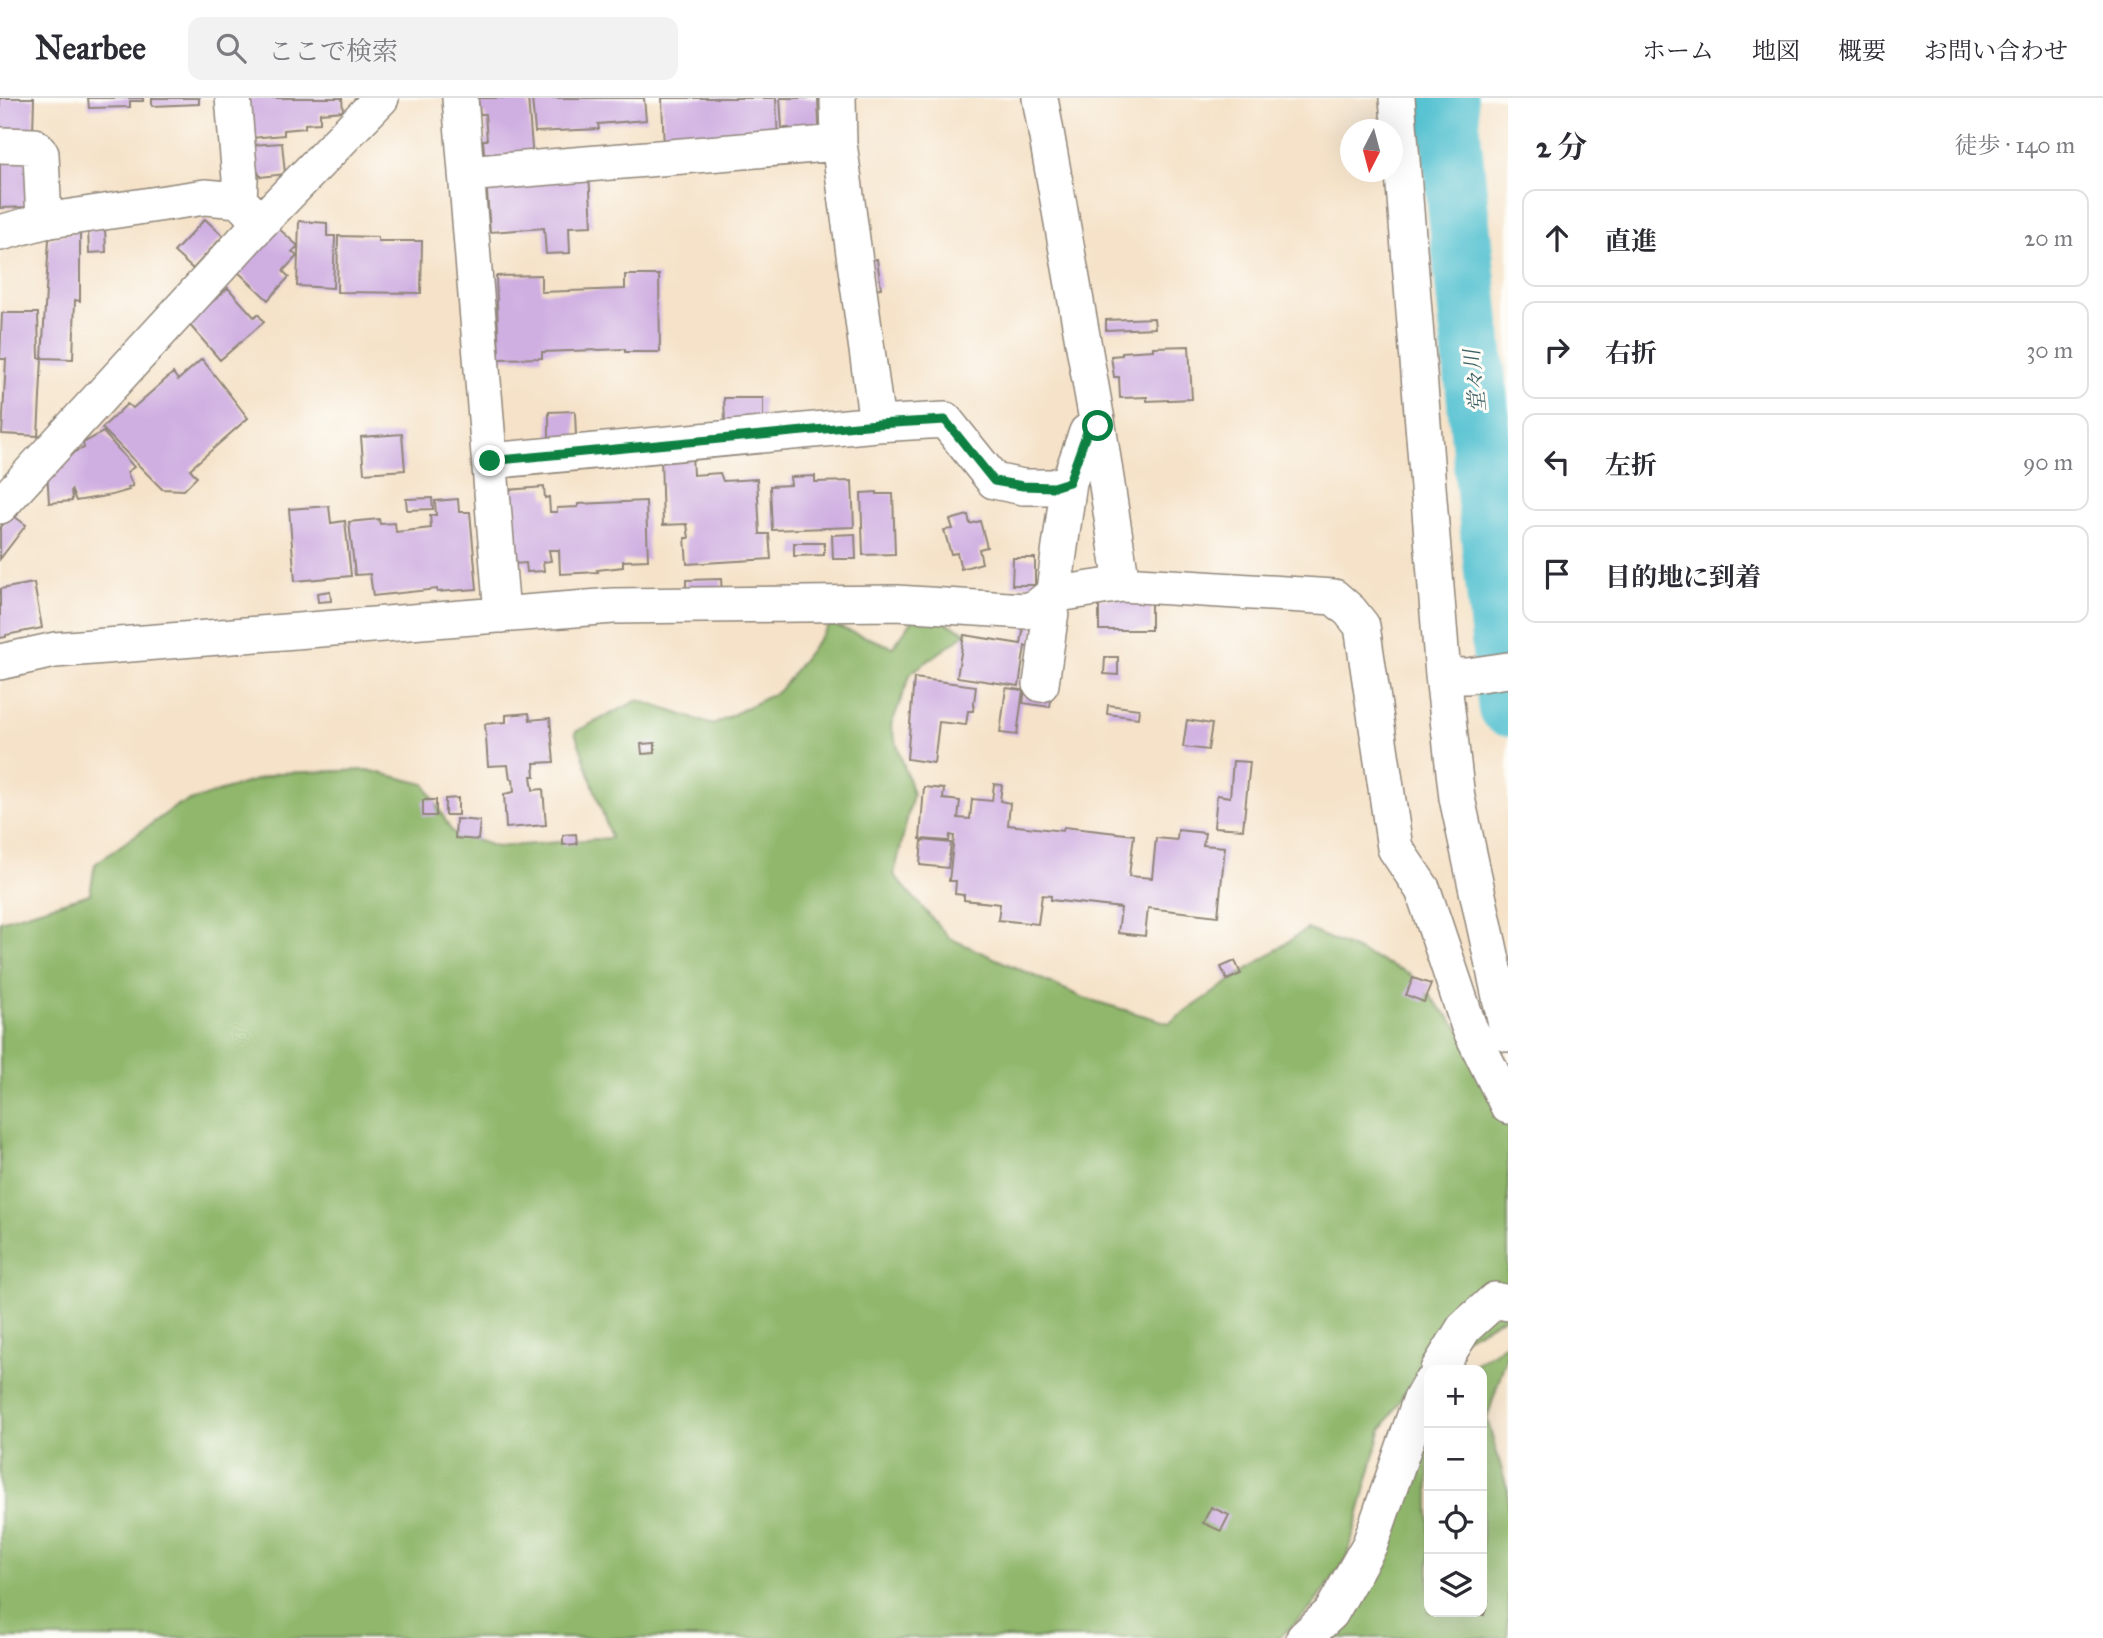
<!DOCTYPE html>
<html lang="ja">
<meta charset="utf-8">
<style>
:root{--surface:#fff;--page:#f2f2f3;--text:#2b2b33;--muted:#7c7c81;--line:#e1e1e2}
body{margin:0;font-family:"IM FELL Great Primer","Noto Serif JP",serif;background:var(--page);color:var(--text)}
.controls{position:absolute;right:21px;bottom:21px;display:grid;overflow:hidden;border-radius:14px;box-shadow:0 7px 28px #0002}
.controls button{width:63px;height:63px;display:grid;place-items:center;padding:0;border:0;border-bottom:2px solid var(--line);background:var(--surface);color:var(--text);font:35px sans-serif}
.compass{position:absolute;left:1340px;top:21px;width:63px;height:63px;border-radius:50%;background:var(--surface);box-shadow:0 7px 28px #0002;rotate:186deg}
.stop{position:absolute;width:21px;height:21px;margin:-16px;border:5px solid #0b8043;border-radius:50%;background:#fff}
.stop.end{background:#0b8043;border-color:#fff;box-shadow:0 2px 7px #0008}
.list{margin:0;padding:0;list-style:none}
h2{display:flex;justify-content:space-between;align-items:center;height:91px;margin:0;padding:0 28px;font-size:30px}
h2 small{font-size:23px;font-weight:400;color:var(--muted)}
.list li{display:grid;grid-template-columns:46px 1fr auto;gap:21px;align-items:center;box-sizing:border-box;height:98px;margin:0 14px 14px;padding:0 14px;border:2px solid var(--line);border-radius:14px}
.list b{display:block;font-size:26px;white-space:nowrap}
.list em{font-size:23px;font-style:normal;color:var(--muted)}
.icon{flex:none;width:38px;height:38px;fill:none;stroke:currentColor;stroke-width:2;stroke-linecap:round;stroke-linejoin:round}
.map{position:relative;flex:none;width:1508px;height:1540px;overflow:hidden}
header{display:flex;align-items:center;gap:42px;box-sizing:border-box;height:98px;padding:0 35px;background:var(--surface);border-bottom:2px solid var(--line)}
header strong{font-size:33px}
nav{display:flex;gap:38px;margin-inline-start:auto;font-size:24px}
.search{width:490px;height:63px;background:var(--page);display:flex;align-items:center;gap:18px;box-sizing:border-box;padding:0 24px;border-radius:14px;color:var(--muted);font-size:26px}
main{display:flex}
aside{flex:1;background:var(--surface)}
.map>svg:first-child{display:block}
.forest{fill:#90b76c;stroke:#5e714c;stroke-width:2}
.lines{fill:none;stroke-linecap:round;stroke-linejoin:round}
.river{stroke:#58c3d2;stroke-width:61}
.building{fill:#cfaee1}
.minor-casing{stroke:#90867a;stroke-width:38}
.minor{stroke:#fff;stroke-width:35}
.route{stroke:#0b8043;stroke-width:9}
.labels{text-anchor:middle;stroke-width:6;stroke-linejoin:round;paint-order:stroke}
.water-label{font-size:21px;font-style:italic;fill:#3b6065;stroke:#fdfcf7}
</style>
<header>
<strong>Nearbee</strong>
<div class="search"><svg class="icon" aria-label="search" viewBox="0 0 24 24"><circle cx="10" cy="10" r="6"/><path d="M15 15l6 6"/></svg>ここで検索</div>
<nav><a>ホーム</a><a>地図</a><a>概要</a><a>お問い合わせ</a></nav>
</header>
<main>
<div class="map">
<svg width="1508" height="1540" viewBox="0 0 1508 1540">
<rect width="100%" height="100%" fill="#fdfcf7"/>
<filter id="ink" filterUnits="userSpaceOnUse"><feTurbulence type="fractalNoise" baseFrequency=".0143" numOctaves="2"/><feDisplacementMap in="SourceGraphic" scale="14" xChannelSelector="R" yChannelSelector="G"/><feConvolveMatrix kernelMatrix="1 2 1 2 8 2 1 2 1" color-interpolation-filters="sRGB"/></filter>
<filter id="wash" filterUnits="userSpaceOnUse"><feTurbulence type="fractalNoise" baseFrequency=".00686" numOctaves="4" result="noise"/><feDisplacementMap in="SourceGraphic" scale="28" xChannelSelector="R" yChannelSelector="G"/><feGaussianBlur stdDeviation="1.57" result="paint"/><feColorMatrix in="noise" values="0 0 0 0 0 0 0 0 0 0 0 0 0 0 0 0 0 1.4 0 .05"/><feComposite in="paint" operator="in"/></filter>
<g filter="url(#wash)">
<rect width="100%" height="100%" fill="#f5e2c8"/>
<path class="forest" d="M 920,512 L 967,535 L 911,575 L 891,628 L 913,696 L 894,777 L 949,840 L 1084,900 L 1169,925 L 1307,831 L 1409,875 L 1496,971 L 1508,1008 L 1508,1217 L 1426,1261 L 1381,1333 L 1347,1460 L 1311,1510 L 1279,1540 L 0,1540 L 0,823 L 90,796 L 95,766 L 178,707 L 277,675 L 368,672 L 425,686 L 452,734 L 496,749 L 611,740 L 575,634 L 638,602 L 713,627 L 779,593 L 830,526 L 893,549 Z
M 1508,1245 L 1508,1253 L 1487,1321 L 1508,1393 L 1508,1540 L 1328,1540 L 1429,1300 L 1429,1514 L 1482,1514 L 1482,1272 L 1465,1272 Z"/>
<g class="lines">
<path class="river" d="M 1447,0 L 1508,608"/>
</g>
<g id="blocks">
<path class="building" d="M 0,0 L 34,0 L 33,36 L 0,35 Z
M 88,0 L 143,0 L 143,3 L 130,3 L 130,9 L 89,10 Z
M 152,0 L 199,0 L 199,6 L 152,8 Z
M 247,0 L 342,0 L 343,13 L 320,15 L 320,25 L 305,26 L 305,30 L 284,32 L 284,37 L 251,40 Z
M 478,0 L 528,0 L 533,62 L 485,66 L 483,42 L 487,42 L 485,16 L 480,16 Z
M 532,0 L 644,0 L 646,22 L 598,26 L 599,31 L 535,34 Z
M 662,0 L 776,0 L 778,43 L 664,53 Z
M 780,0 L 818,0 L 819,28 L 824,28 L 824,37 L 789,39 L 789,30 L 782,30 Z
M 282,45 L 285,76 L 261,79 L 252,65 L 250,47 Z
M 0,61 L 27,63 L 29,109 L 0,110 Z
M 589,75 L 592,128 L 569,129 L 570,155 L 546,156 L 544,130 L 490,134 L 486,81 Z
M 205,121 L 223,138 L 193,171 L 174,154 Z
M 299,123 L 327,125 L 327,138 L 335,138 L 333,190 L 297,188 Z
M 277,129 L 298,148 L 292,154 L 297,158 L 283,173 L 289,179 L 268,202 L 236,172 Z
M 105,130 L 106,154 L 89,155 L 88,131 Z
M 80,132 L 80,203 L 75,202 L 73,261 L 42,260 L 49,141 Z
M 338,138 L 378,139 L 378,143 L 422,143 L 421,195 L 337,194 Z
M 877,161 L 881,190 L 874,191 L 871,162 Z
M 541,177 L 541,194 L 625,191 L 625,177 L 659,177 L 660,254 L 625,254 L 625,251 L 542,254 L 542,260 L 499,261 L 496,178 Z
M 228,190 L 254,219 L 258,216 L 264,224 L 220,262 L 188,225 Z
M 2,215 L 38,215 L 39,260 L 42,260 L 38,338 L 2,336 L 6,261 L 0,261 Z
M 1154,220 L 1155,230 L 1106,232 L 1106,222 Z
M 1189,248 L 1192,301 L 1147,303 L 1147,299 L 1120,300 L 1119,279 L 1114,279 L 1111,258 L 1122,257 L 1122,254 L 1153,252 L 1153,249 Z
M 202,261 L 248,320 L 190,371 L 197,379 L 184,392 L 162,391 L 102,330 L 127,306 L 133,310 L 173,275 L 178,282 Z
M 724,300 L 763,300 L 763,324 L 725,325 Z
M 575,313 L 576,339 L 549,339 L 549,314 Z
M 103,334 L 134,369 L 127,374 L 133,388 L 128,389 L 129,392 L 112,397 L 76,403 L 71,391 L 72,403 L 49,405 L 47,371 L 61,369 L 58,360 L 84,350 L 83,345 Z
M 402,336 L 405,372 L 364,375 L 361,339 Z
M 692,357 L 693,377 L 720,375 L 723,383 L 757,381 L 760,436 L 769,436 L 771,461 L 687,466 L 685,440 L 689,440 L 687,426 L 663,427 L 661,358 Z
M 815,378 L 815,384 L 852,383 L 854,429 L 772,432 L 770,388 L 791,387 L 790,379 Z
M 544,389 L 545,400 L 549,399 L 550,414 L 557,414 L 557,410 L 578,409 L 578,406 L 646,403 L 648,462 L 623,463 L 623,469 L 597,472 L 598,474 L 560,476 L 559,452 L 549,452 L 551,463 L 543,464 L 544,473 L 527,474 L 526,465 L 513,466 L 507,392 Z
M 877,394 L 877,396 L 893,396 L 895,456 L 863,457 L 861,395 Z
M 432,400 L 433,411 L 407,412 L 406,401 Z
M 458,401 L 459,414 L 470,414 L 477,491 L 437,494 L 437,491 L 373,498 L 370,476 L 355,477 L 349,424 L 379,421 L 380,426 L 395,425 L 396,434 L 431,430 L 430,417 L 436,417 L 435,403 Z
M 329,408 L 331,425 L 345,423 L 351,478 L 295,483 L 289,411 Z
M 14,413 L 18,416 L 15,419 L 26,427 L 0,461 L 0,430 Z
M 968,417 L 970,426 L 980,423 L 987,449 L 979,451 L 982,465 L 961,471 L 957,455 L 951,456 L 944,432 L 953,431 L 950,422 Z
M 855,436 L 856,461 L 833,461 L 832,437 Z
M 794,445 L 824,445 L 824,457 L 794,458 Z
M 1013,460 L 1035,460 L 1035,487 L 1012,487 Z
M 721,481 L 722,496 L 686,498 L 686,482 Z
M 34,485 L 42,530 L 6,537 L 6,539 L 0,540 L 0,491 Z
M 330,493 L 331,503 L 318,504 L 317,495 Z
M 1099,501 L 1151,501 L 1151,532 L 1099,532 Z
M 1024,526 L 1035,528 L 1032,550 L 1025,548 L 1019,588 L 957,579 L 964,537 L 1021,546 Z
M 1105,559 L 1118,559 L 1118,577 L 1104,576 Z
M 914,580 L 976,588 L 973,613 L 968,613 L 966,627 L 939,624 L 934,665 L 907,661 Z
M 1006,590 L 1023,592 L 1017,637 L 1000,635 Z
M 1025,591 L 1052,594 L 1050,609 L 1023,605 Z
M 1108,607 L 1139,611 L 1138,620 L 1107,616 Z
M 529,615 L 530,622 L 550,620 L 554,664 L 534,665 L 535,678 L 531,678 L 533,692 L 543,691 L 546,727 L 506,730 L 504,696 L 514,694 L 513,681 L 510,681 L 508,667 L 488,668 L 485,626 L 506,624 L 506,617 Z
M 1187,622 L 1212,626 L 1208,652 L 1183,649 Z
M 655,645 L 655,655 L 642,656 L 641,646 Z
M 1233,663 L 1250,664 L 1243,731 L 1214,729 L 1217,697 L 1230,699 Z
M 994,686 L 1002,687 L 1000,703 L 1010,705 L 1008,727 L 1063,733 L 1064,729 L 1134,737 L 1129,778 L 1152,780 L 1156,740 L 1177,742 L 1178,732 L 1205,735 L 1203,747 L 1225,749 L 1218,818 L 1148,810 L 1145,838 L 1118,835 L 1121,810 L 1051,802 L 1051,798 L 1042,797 L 1038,826 L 998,822 L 1000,806 L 964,802 L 964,797 L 955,796 L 956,783 L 949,783 L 954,738 L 950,737 L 949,743 L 920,741 L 924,689 L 944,691 L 943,701 L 960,703 L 958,720 L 970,721 L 972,701 L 992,703 Z
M 458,700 L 458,717 L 445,717 L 445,701 Z
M 423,702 L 436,702 L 436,718 L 423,718 Z
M 456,721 L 480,723 L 478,742 L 455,740 Z
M 576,736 L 577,746 L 563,747 L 563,737 Z
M 922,742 L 951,745 L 948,770 L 920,767 Z
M 1235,863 L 1241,876 L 1227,882 L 1221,869 Z
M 1413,880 L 1431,886 L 1424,904 L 1406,897 Z
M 1211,1409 L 1229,1417 L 1221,1433 L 1203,1425 Z
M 1482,1500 L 1488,1502 L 1484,1517 L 1474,1515 L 1482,1514 Z"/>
</g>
</g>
<g filter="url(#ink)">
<use href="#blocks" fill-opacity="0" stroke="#90867a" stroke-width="2"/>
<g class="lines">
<defs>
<path id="minor" d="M 233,0 L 240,81 L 239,102 L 253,117
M 460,0 L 502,517
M 838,0 L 839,45 L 877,326
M 1040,0 L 1098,328 L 1122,486
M 1397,0 L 1443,577 L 1467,578 L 1508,572
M 0,47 L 34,48 L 41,56 L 44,123
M 466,76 L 839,45
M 0,135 L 44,123 L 205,99 L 239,102
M 490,363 L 877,326 L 945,322 L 994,383 L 1023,389 L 1053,389 L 1069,384 L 1087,334 L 1098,328
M 0,408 L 261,124 L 381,0
M 0,564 L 55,552 L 613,508 L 896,505 L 1026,513 L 1037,509 L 1052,497 L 1122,486 L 1334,499 L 1350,513 L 1362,528 L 1395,750 L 1423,792 L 1469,929 L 1508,1008
M 1443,577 L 1457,700 L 1508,936
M 1041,586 L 1069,384
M 1438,1272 L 1464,1230 L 1495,1202 L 1508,1205
M 1304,1540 L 1331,1515 L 1370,1446 L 1420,1303 L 1429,1287"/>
</defs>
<use href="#minor" class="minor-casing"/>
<use href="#minor" class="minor"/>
</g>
</g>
<g class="lines" filter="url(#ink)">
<path class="route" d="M 490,363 L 877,326 L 945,322 L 994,383 L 1023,388 L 1053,389 L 1069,384 L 1087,334 L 1098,328"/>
</g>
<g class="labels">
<g class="water-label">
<text transform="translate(1475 283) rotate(-96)" y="7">堂々川</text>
</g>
</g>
</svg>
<div class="controls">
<button>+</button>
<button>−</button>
<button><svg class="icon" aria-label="locate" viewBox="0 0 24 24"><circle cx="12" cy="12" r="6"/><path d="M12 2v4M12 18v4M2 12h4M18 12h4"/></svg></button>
<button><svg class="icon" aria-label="layers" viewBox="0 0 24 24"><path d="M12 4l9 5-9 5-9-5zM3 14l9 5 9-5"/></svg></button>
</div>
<svg class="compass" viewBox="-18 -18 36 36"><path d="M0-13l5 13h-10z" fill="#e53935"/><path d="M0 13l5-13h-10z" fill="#7c7c81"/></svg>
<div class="stop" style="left:1098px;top:328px"></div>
<div class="stop end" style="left:490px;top:363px"></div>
</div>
<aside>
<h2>2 分<small>徒歩 · 140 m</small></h2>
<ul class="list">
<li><svg class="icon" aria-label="ahead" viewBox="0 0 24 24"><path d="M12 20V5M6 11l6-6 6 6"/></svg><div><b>直進</b></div><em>20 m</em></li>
<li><svg class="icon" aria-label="right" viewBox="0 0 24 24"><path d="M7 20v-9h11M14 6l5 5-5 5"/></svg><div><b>右折</b></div><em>30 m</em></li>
<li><svg class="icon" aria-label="left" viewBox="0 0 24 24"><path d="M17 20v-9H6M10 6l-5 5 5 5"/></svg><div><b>左折</b></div><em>90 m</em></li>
<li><svg class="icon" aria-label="arrive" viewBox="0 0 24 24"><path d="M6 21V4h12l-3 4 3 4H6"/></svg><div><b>目的地に到着</b></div></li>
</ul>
</aside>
</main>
